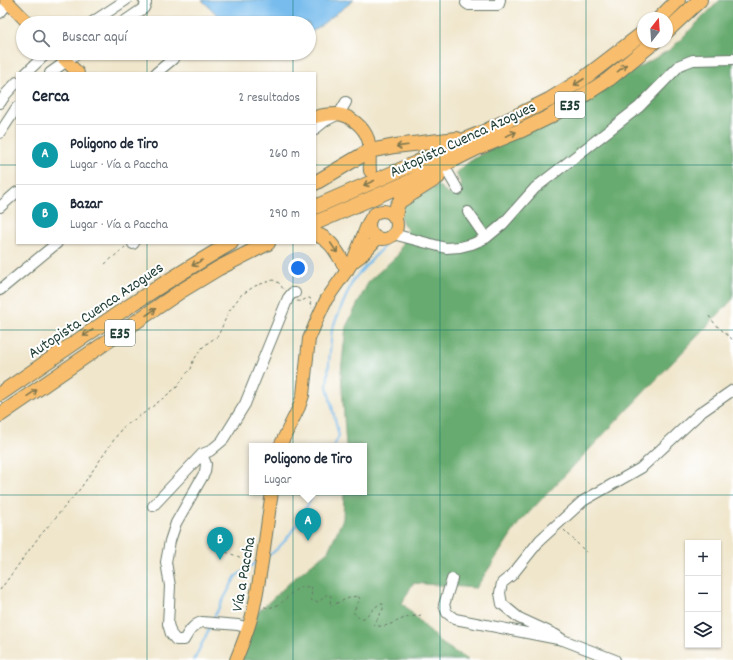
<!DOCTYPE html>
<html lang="es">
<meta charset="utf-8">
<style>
:root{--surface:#fff;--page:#f6f6f7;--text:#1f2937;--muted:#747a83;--line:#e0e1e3;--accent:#0b8043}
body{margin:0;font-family:Dekko,sans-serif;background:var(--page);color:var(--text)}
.controls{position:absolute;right:12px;bottom:12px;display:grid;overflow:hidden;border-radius:0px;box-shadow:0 1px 3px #0004}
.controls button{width:36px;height:36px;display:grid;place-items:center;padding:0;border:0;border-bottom:1px solid var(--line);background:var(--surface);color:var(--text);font:20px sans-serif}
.compass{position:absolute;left:637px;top:12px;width:36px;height:36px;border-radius:50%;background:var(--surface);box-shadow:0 1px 3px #0004;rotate:17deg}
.you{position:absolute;left:298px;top:268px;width:14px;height:14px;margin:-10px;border:3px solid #fff;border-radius:50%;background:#1a73e8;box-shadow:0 0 0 6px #1a73e833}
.badge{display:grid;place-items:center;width:26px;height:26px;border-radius:50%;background:var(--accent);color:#fff;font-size:13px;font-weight:700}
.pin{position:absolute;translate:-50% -33px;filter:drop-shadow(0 1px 2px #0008)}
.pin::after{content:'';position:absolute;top:21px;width:14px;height:12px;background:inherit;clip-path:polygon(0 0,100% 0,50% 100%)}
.popup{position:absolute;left:249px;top:443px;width:118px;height:52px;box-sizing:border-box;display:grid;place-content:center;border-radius:0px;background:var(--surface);filter:drop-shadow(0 1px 3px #0005);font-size:13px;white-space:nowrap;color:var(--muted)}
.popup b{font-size:15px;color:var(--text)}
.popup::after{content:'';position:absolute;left:50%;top:100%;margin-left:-8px;border:8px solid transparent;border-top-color:var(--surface)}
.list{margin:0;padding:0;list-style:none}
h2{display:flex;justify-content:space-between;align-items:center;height:52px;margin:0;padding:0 16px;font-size:17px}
h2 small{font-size:13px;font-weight:400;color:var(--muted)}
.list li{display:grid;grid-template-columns:26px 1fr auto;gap:12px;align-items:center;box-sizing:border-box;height:60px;padding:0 16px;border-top:1px solid var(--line)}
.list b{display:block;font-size:15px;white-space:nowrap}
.list p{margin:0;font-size:13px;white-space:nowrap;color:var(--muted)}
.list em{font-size:13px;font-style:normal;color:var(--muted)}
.icon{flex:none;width:22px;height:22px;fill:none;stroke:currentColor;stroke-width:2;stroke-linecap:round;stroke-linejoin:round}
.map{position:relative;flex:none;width:733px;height:660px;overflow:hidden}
.search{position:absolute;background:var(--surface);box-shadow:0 1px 3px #0004;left:16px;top:16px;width:300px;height:44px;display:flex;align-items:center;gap:10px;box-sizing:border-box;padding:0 14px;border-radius:22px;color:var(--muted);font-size:15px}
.panel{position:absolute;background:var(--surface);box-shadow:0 1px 3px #0004;left:16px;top:72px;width:300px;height:172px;border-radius:0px}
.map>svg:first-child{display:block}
.forest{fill:#68ab6f;stroke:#447452}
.water{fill:#77bced;stroke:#4b7c90}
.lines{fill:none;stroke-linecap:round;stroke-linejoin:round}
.stream{stroke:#77bced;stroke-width:2}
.minor-casing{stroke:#687869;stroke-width:12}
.major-casing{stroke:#687869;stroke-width:14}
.highway-casing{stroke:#687869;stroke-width:16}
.path{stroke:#687869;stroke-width:1;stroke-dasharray:3 3;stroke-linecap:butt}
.minor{stroke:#fff;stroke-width:10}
.major{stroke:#f9be6d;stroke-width:12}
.highway{stroke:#f9be6d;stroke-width:14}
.oneway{stroke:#81774e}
.grid{fill:none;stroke:#0f766e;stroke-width:1;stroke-opacity:0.55}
.labels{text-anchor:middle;stroke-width:4;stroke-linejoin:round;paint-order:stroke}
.shield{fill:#fff;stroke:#627771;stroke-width:1}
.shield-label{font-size:15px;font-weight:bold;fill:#1f3d34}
.street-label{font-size:16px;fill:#1f3d34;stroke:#fff}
</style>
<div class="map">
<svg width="733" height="660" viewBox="0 0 733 660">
<rect width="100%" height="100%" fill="#fff"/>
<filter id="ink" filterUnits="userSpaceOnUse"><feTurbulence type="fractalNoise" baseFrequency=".025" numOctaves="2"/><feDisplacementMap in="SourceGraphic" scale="8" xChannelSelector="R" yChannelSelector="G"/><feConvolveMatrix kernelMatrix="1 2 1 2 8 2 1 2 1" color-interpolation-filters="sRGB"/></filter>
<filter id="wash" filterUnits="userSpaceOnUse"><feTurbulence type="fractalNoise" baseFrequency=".012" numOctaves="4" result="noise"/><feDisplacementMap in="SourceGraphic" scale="16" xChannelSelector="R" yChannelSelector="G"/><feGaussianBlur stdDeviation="0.9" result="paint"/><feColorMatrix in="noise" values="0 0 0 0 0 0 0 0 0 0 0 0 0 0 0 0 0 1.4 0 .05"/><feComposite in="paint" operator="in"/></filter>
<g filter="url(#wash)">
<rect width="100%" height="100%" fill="#f0e6cc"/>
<path class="forest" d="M 720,0 L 733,0 L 733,299 L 518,524 L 476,588 L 413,583 L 402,603 L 441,643 L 468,660 L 242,660 L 257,613 L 297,576 L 328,551 L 343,519 L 344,492 L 364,492 L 364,446 L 346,446 L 341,372 L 346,327 L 369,281 L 398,255 L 407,229 C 400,221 400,216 402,206 L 437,186 L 442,188 L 448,195 L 462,185 L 456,173 L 469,162 L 491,148 L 547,120 L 671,49 Z"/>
<path class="water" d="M 202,0 L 354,0 L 309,34 L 309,23 L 226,23 Z"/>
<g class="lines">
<path class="stream" d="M 334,446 L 339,436 L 327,386 L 332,329 L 353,280 L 385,245
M 268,556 C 288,544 304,513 314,492
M 213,619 L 236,576 L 257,562
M 194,660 L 210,627"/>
</g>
</g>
<g filter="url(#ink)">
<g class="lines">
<defs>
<path id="minor" d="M 466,3 L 469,5 L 498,5 L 499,4 L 500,0
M 0,13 L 8,3
M 91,23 L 126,0
M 122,23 L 144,8 L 146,3 L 144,0
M 26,73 L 47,53
M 50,73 L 78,53
M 156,73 L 173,59
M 0,103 L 6,94 L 17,82
M 315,129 L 325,121 L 339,114 L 346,102
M 0,133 L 17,107
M 447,171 L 458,190
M 0,207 L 17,192
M 468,212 L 486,238
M 393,234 L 446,248 L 460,247 L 472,244 L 486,238 L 503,224 L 535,188 L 639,107 L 680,65 L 693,60 L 733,59
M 133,244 L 134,243
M 0,290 L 57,243
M 153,506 L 202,454
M 452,579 L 444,605 L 447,613 L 455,619 L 563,640 L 615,660
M 248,628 L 238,625 L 202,622 C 193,624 188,633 184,640 L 176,640 L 171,634 L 168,624 L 170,586 L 166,562 L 170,541 L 176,523 L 205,472 L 206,464 L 202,454 L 210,451 L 222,441 L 245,404 L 288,298 L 292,293 L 295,293
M 563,640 L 556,635 L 519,618 L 502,604 L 500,593 L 502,583 L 512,575 L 540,540 L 583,501 L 641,468 L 700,413 L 733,390"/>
<path id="major" d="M 6,0 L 28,23
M 58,53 L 78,73
M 315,117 C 322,115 330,114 337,114 C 350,115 364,127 368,139 C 371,148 369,161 370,171
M369 225a14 14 0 1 1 28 0a14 14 0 1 1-28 0Z
M 353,262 L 361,256 L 378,238
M 280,446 L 299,407 L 303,395 L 309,339 L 319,315 L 326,300 L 352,263 L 368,223
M 236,660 C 243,643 250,626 254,607 C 262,570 266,531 272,492"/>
<path id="highway" d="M 660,18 L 678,0
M 667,31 L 700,0
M 315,183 L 369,151 L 395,146 L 457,139
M 315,207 L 416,163 L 469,138 L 484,132 L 549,100 L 583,79 L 643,33
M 395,217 L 397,206 L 400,201 L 438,177
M 315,223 L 409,182 L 475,149 L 522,130 L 549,117 L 572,103 L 609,79 L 654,42
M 315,234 C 332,239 338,255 347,269
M 0,394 C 76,342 151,289 231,243
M 0,415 L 181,291 L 219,268 L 268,243"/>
</defs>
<use href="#minor" class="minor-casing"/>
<use href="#major" class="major-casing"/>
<use href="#highway" class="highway-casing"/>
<path class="path" d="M 105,264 L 125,247
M 297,301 C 303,302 305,298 310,298 L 311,301 L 310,305 L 312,308
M 709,316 L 715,324 L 733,340
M 564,530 L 588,554
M 209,546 L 245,559
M 0,590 L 38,538 L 80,489 L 122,428 L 147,411 L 177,387 L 186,374 L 191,369 L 193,361 L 202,348 L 209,342 L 218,336 L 229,311 L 241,295 L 255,286 L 273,280 L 279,283 L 284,290
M 264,607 C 283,610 287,592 302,587 C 305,587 308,587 311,586 C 313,592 310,596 312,601 L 319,602 L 327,594 L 331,596 L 330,606 C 338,603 351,596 358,596 L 360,599 L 353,612 L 360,619 L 364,618 L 379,604 L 383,604 L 383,609 L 374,625 C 386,629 393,622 405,618 C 410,617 416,616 421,615"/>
<use href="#minor" class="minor"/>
<use href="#major" class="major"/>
<use href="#highway" class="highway"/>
</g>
<defs><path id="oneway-shaft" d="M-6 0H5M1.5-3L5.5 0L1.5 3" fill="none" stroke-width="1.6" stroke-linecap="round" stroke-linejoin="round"/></defs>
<g class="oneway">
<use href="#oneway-shaft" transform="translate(622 68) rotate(-39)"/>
<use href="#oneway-shaft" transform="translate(579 82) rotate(147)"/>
<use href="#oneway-shaft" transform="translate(511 134) rotate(-22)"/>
<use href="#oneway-shaft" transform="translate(402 146) rotate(173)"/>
<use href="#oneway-shaft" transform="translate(369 183) rotate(156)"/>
<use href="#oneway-shaft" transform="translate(334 248) rotate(56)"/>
<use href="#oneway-shaft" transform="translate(197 263) rotate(151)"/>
<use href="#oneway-shaft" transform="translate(151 312) rotate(-35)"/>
<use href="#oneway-shaft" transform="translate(88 333) rotate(146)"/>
<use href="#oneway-shaft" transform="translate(32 393) rotate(-34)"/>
</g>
</g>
<path class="grid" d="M 147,0 L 147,23M 293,0 L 293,23M 440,0 L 440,660M 586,0 L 586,660M 147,53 L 147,73M 293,53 L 293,73M 0,165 L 17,165M 315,165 L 733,165M 147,243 L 147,660M 293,243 L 293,660M 0,330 L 733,330M 0,495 L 733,495"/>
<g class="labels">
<g class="shield">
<rect x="555" y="92" width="30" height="26" rx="3"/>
<rect x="105" y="320" width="30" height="26" rx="3"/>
</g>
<g class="shield-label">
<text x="570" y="110">E35</text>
<text x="120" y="338">E35</text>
</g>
<g class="street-label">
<text transform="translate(462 138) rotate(-25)" y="6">Autopista Cuenca Azogues</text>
<text transform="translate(95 309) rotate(-34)" y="6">Autopista Cuenca Azogues</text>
<text transform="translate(242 574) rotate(-80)" y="6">Vía a Paccha</text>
</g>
</g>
</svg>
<div class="controls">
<button>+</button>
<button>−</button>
<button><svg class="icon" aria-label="layers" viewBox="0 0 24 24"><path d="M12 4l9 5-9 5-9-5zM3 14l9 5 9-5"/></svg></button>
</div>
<svg class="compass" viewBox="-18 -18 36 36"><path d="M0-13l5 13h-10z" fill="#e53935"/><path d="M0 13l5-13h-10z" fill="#747a83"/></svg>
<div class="you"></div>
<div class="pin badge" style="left:308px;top:541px;background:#0f9aa8">A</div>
<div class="popup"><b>Poligono de Tiro</b>Lugar</div>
<div class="pin badge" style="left:220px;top:560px;background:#0f9aa8">B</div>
<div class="search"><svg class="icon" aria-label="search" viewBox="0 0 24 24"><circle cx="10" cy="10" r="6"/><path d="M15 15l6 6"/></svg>Buscar aquí</div>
<section class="panel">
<h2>Cerca<small>2 resultados</small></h2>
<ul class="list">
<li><span class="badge" style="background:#0f9aa8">A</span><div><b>Poligono de Tiro</b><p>Lugar · Vía a Paccha</p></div><em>260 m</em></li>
<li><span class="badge" style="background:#0f9aa8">B</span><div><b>Bazar</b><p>Lugar · Vía a Paccha</p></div><em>290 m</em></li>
</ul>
</section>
</div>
